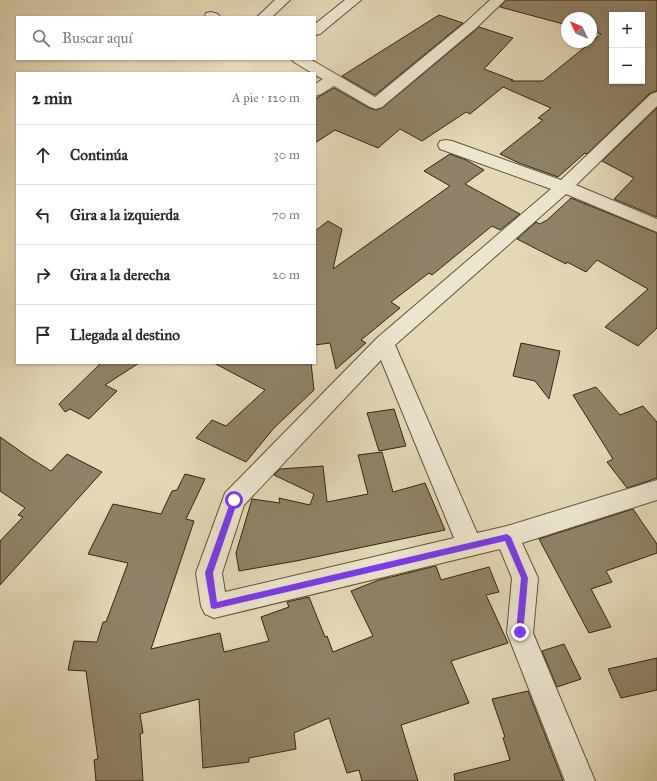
<!DOCTYPE html>
<html lang="es">
<meta charset="utf-8">
<style>
:root{--surface:#fff;--page:#f2f2f3;--text:#2b2b33;--muted:#7c7c81;--line:#e1e1e2}
body{margin:0;font-family:"IM FELL Great Primer",serif;background:var(--page);color:var(--text)}
.controls{position:absolute;right:12px;top:12px;display:grid;overflow:hidden;border-radius:0px;box-shadow:0 1px 3px #0004}
.controls button{width:36px;height:36px;display:grid;place-items:center;padding:0;border:0;border-bottom:1px solid var(--line);background:var(--surface);color:var(--text);font:20px sans-serif}
.compass{position:absolute;left:561px;top:12px;width:36px;height:36px;border-radius:50%;background:var(--surface);box-shadow:0 1px 3px #0004;rotate:314deg}
.stop{position:absolute;width:12px;height:12px;margin:-9px;border:3px solid #7c3aed;border-radius:50%;background:#fff}
.stop.end{background:#7c3aed;border-color:#fff;box-shadow:0 1px 4px #0008}
.list{margin:0;padding:0;list-style:none}
h2{display:flex;justify-content:space-between;align-items:center;height:52px;margin:0;padding:0 16px;font-size:17px}
h2 small{font-size:13px;font-weight:400;color:var(--muted)}
.list li{display:grid;grid-template-columns:26px 1fr auto;gap:12px;align-items:center;box-sizing:border-box;height:60px;padding:0 16px;border-top:1px solid var(--line)}
.list b{display:block;font-size:15px;white-space:nowrap}
.list em{font-size:13px;font-style:normal;color:var(--muted)}
.icon{flex:none;width:22px;height:22px;fill:none;stroke:currentColor;stroke-width:2;stroke-linecap:round;stroke-linejoin:round}
.map{position:relative;flex:none;width:657px;height:781px;overflow:hidden}
.search{position:absolute;background:var(--surface);box-shadow:0 1px 3px #0004;left:16px;top:16px;width:300px;height:44px;display:flex;align-items:center;gap:10px;box-sizing:border-box;padding:0 14px;border-radius:0px;color:var(--muted);font-size:15px}
.panel{position:absolute;background:var(--surface);box-shadow:0 1px 3px #0004;left:16px;top:72px;width:300px;height:292px;border-radius:0px}
.map>svg:first-child{display:block}
.building{fill:#908266;stroke:#342510;fill-rule:evenodd}
.lines{fill:none;stroke-linecap:round;stroke-linejoin:round}
.street-casing{stroke:#605239;stroke-width:2}
.street{fill:#ede6cf;fill-rule:evenodd}
.route{fill:#7c3aed}
</style>
<div class="map">
<svg width="657" height="781" viewBox="0 0 657 781">
<rect width="100%" height="100%" fill="#e4d8b5"/>
<filter id="stains"><feTurbulence type="fractalNoise" baseFrequency=".005" numOctaves="4"/><feColorMatrix values="0 0 0 0 .2 0 0 0 0 .09 0 0 0 0 .02 0 0 0 .5 -.17"/></filter>
<radialGradient id="worn" r=".72"><stop offset=".6" stop-color="#630" stop-opacity="0"/><stop offset="1" stop-color="#630" stop-opacity=".3"/></radialGradient>
<path class="building" d="M 506,0 L 657,0 L 657,91 L 650,93 L 587,154 L 585,153 L 558,177 L 519,163 L 500,154 L 543,120 L 538,118 L 551,108 L 503,87 L 470,114 L 466,112 L 422,141 L 400,129 L 378,148 L 335,130 L 315,143 L 315,99 L 334,88 L 369,108 L 376,110 L 382,108 L 479,27 L 513,38 L 484,69 L 513,80 L 511,81 L 543,81 L 601,34 L 591,31 L 591,18 L 567,18 L 567,25 L 500,7 ZM 612,15 L 642,15 L 642,81 L 612,81 Z
M 439,15 L 463,23 L 375,95 L 342,76 Z
M 657,108 L 657,217 L 614,199 L 634,178 L 602,161 Z
M 450,154 L 466,160 L 484,170 L 465,184 L 520,214 L 500,230 L 492,226 L 432,275 L 429,273 L 391,302 L 400,308 L 361,340 L 366,343 L 336,369 L 330,343 L 315,345 L 315,231 L 328,221 L 342,229 L 333,269 L 450,186 L 424,171 Z
M 571,198 L 657,233 L 657,328 L 638,346 L 605,327 L 648,289 L 597,260 L 586,272 L 567,262 L 566,264 L 517,239 L 536,222 L 540,224 L 545,221 L 546,221 Z
M 521,343 L 560,351 L 549,399 L 535,381 L 513,376 Z
M 101,363 L 139,363 L 105,385 L 117,391 L 89,419 L 70,409 L 65,412 L 59,404 Z
M 214,363 L 311,363 L 314,390 L 274,428 L 246,462 L 196,438 L 212,420 L 226,426 L 265,390 Z
M 596,387 L 620,415 L 643,406 L 657,422 L 657,478 L 627,488 L 607,462 L 613,459 L 573,395 Z
M 394,409 L 406,446 L 379,451 L 367,413 Z
M 0,437 L 30,458 L 51,471 L 67,454 L 102,472 L 0,585 L 0,541 L 23,517 L 18,515 L 25,508 L 0,491 Z
M 382,452 L 393,492 L 425,483 L 445,530 L 296,561 L 239,571 L 236,553 L 252,499 L 280,503 L 279,498 L 310,505 L 314,494 L 274,475 L 280,469 L 323,466 L 327,502 L 368,494 L 358,455 Z
M 185,474 L 205,479 L 186,519 L 194,521 L 151,649 L 220,633 L 224,652 L 269,641 L 261,617 L 289,607 L 287,602 L 309,597 L 325,637 L 327,636 L 333,652 L 373,636 L 351,591 L 379,580 L 436,566 L 441,580 L 489,567 L 499,592 L 486,595 L 508,643 L 451,661 L 469,703 L 401,725 L 418,781 L 362,781 L 359,770 L 347,773 L 329,718 L 294,733 L 296,749 L 249,758 L 249,762 L 203,768 L 199,699 L 140,714 L 143,733 L 140,734 L 143,781 L 96,781 L 94,760 L 98,759 L 86,671 L 68,670 L 74,641 L 97,642 L 103,622 L 106,622 L 128,563 L 88,554 L 113,504 L 161,514 L 172,491 L 177,490 Z
M 633,509 L 657,544 L 657,553 L 606,571 L 612,582 L 591,589 L 611,627 L 589,633 L 539,539 Z
M 564,644 L 581,679 L 557,687 L 542,651 Z
M 657,658 L 657,690 L 621,698 L 608,669 Z
M 528,691 L 563,781 L 455,781 L 454,774 L 510,760 L 503,738 L 505,737 L 492,699 Z"/>
<g class="lines">
<defs>
<path id="street" d="M 275,0 L 290,0 L 272,17 L 257,17 Z
M 345,0 L 361,0 L 320,34 L 315,35 L 315,24 Z
M 490,0 L 505,0 L 475,29 L 382,107 L 376,109 L 370,107 L 334,86 L 321,94 L 315,96 L 315,84 L 323,79 L 315,75 L 315,73 L 312,73 L 294,62 L 291,59 L 310,59 L 375,97 L 465,23 Z
M 211,12 L 218,14 L 220,17 L 205,17 L 206,13 Z
M 657,92 L 657,106 L 576,185 L 657,219 L 657,232 L 566,194 L 395,345 L 477,533 L 507,526 L 657,480 L 657,500 L 522,543 L 538,578 L 533,633 L 595,781 L 565,781 L 507,633 L 512,578 L 500,549 L 214,618 L 205,614 L 201,606 L 196,573 L 225,493 L 377,338 L 551,189 L 440,149 L 438,145 L 440,141 L 446,140 L 452,141 L 561,180 L 651,94 ZM 381,360 L 454,538 L 225,592 L 222,573 L 244,505 Z"/>
</defs>
<use href="#street" class="street-casing"/>
<use href="#street" class="street"/>
</g>
<path class="route" d="M 234,497 L 238,500 L 213,573 L 217,602 L 507,534 L 511,537 L 528,578 L 523,635 L 517,635 L 516,632 L 521,578 L 505,541 L 214,609 L 211,608 L 205,573 L 231,500 Z"/>
<rect width="100%" height="100%" filter="url(#stains)"/>
<rect width="100%" height="100%" fill="url(#worn)"/>
</svg>
<div class="controls">
<button>+</button>
<button>−</button>
</div>
<svg class="compass" viewBox="-18 -18 36 36"><path d="M0-13l5 13h-10z" fill="#e53935"/><path d="M0 13l5-13h-10z" fill="#7c7c81"/></svg>
<div class="stop" style="left:234px;top:500px"></div>
<div class="stop end" style="left:520px;top:632px"></div>
<div class="search"><svg class="icon" aria-label="search" viewBox="0 0 24 24"><circle cx="10" cy="10" r="6"/><path d="M15 15l6 6"/></svg>Buscar aquí</div>
<section class="panel">
<h2>2 min<small>A pie · 120 m</small></h2>
<ul class="list">
<li><svg class="icon" aria-label="ahead" viewBox="0 0 24 24"><path d="M12 20V5M6 11l6-6 6 6"/></svg><div><b>Continúa</b></div><em>30 m</em></li>
<li><svg class="icon" aria-label="left" viewBox="0 0 24 24"><path d="M17 20v-9H6M10 6l-5 5 5 5"/></svg><div><b>Gira a la izquierda</b></div><em>70 m</em></li>
<li><svg class="icon" aria-label="right" viewBox="0 0 24 24"><path d="M7 20v-9h11M14 6l5 5-5 5"/></svg><div><b>Gira a la derecha</b></div><em>20 m</em></li>
<li><svg class="icon" aria-label="arrive" viewBox="0 0 24 24"><path d="M6 21V4h12l-3 4 3 4H6"/></svg><div><b>Llegada al destino</b></div></li>
</ul>
</section>
</div>
